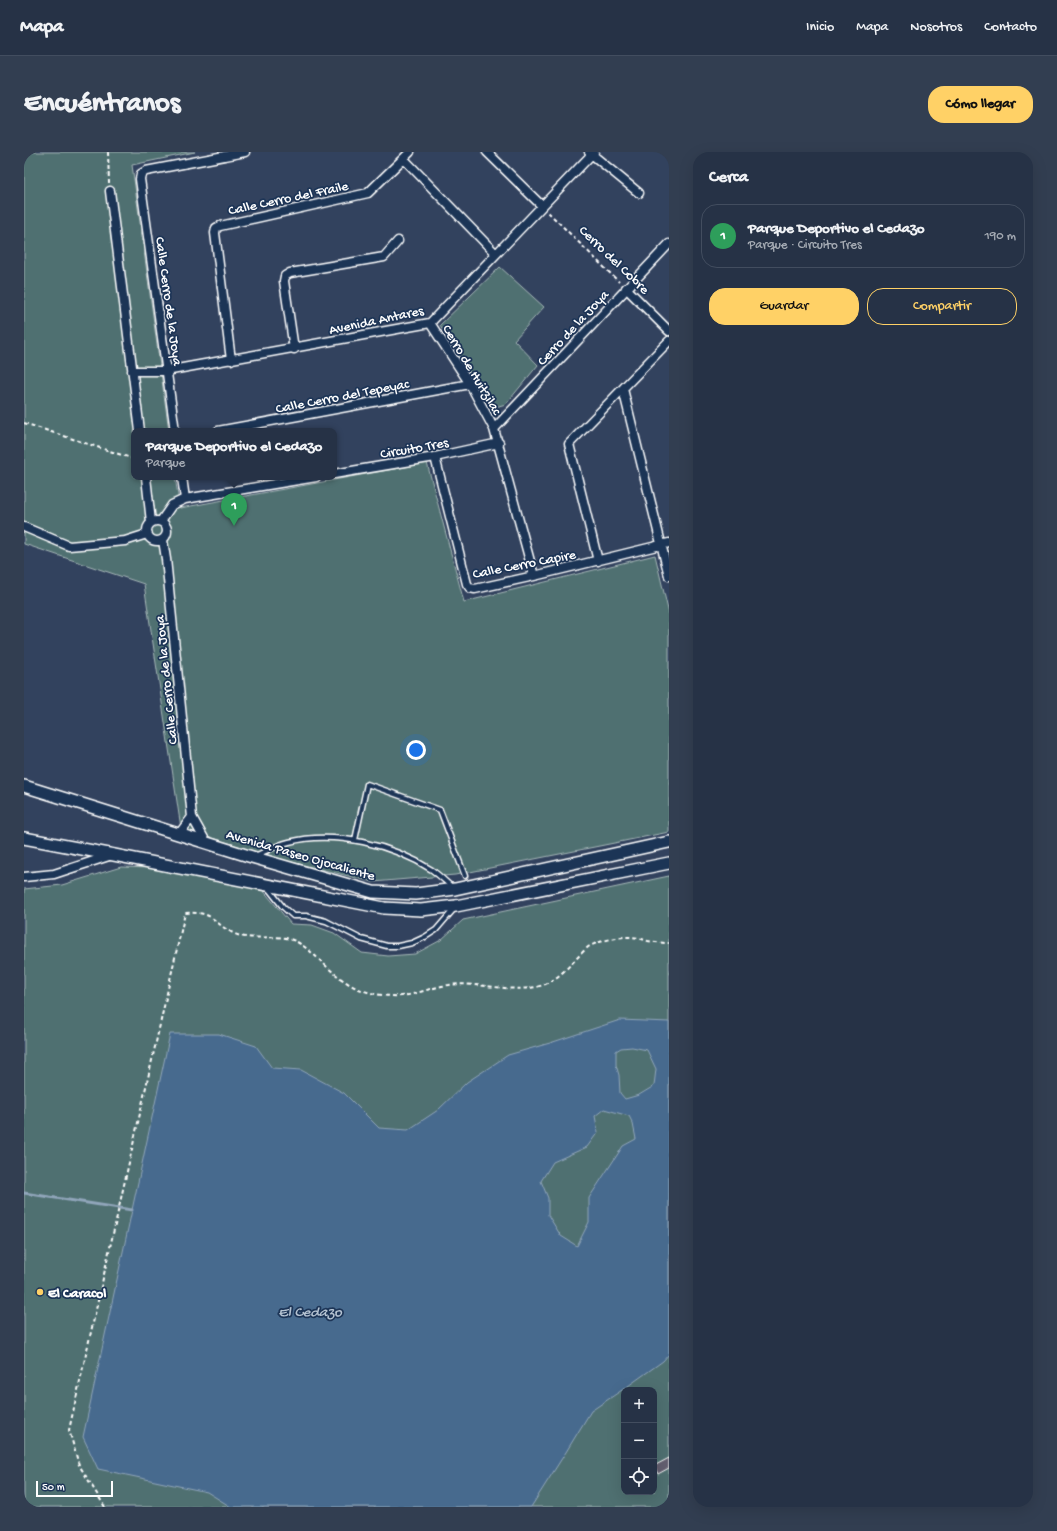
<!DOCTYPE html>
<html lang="es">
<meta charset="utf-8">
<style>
:root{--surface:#263246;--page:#323e51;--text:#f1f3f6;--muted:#a4aab3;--line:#424d5f;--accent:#ffd166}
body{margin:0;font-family:"Gochi Hand",sans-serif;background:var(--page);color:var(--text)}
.controls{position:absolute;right:12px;bottom:12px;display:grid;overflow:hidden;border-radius:8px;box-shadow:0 4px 16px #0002}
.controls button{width:36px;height:36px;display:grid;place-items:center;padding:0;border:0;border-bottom:1px solid var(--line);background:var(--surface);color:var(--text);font:20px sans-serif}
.scale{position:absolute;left:12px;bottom:10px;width:77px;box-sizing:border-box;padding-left:4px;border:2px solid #fff;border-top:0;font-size:11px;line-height:14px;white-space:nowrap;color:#fff;-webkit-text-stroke:3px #1d3557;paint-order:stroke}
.you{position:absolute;left:392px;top:598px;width:14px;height:14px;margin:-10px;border:3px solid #fff;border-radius:50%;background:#1a73e8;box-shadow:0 0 0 6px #1a73e833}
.badge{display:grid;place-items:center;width:26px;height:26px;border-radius:50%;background:var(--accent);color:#fff;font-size:13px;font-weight:700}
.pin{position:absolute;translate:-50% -33px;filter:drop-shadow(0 1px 2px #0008)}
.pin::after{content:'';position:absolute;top:21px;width:14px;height:12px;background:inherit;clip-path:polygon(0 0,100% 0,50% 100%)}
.popup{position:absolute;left:107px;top:276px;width:206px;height:52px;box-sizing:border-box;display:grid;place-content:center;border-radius:8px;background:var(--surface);filter:drop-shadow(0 1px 3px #0005);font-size:13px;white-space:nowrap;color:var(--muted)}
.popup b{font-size:15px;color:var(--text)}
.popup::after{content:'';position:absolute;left:50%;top:100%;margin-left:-8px;border:8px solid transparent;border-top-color:var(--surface)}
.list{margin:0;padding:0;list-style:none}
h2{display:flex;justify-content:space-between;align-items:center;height:52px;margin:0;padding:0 16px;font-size:17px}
h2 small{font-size:13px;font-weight:400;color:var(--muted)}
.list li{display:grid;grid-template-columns:26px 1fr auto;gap:12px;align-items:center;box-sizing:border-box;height:64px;margin:0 8px 8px;padding:0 8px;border:1px solid var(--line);border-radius:16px}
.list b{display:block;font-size:15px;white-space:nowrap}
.list p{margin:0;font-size:13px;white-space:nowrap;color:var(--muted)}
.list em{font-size:13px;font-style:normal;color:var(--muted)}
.actions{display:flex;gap:8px;padding:12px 16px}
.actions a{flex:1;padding:9px 0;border:1px solid var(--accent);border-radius:16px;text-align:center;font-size:14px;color:var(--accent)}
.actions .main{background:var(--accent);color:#111}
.icon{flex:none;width:22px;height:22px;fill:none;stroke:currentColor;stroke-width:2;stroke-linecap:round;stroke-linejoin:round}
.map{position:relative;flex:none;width:645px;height:1355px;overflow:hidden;border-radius:16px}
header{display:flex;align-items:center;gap:24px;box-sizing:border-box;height:56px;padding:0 20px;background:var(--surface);border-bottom:1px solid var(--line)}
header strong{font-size:19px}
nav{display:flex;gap:22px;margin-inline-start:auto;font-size:14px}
.intro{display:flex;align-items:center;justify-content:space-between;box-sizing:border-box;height:96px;padding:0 24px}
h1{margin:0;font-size:28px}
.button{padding:10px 18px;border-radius:16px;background:var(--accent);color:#111;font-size:14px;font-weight:700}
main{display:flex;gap:24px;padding:0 24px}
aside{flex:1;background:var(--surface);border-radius:16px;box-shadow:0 4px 16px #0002}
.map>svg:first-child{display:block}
.green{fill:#4f7071;stroke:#a7b8b8;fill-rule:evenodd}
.water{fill:#476a8e;stroke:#91a6bb;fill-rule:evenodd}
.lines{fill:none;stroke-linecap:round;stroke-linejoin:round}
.stream{stroke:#91a6bb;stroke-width:3}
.building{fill:#635f70;stroke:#fff}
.service-casing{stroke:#fff;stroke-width:7}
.minor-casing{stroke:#fff;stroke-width:11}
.secondary-casing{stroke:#fff;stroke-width:14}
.path{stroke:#fff;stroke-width:2;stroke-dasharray:4 3;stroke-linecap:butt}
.service{stroke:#1d3557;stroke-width:4}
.minor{stroke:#1d3557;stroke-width:8}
.secondary{stroke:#1d3557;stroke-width:11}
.poi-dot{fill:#ffd166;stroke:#1d3557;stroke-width:1.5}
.labels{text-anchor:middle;stroke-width:3.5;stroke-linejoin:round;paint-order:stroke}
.street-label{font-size:14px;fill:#fff;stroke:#1d3557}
.poi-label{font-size:14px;font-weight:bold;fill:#fff;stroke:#1d3557;text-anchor:start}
.water-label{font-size:15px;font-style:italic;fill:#b5c3d2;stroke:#1d3557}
</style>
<header>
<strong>Mapa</strong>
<nav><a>Inicio</a><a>Mapa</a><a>Nosotros</a><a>Contacto</a></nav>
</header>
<div class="intro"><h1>Encuéntranos</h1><a class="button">Cómo llegar</a></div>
<main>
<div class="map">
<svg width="645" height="1355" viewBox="0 0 645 1355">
<rect width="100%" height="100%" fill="#32425e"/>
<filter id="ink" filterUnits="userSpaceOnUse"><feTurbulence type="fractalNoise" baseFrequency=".025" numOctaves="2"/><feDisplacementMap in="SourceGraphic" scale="8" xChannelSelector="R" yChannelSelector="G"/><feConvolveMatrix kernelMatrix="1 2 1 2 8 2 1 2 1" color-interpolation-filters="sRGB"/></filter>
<g filter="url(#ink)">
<path class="green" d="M 0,0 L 171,0 L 108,13 L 145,279 L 110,279 L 110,325 L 151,325 L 156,356 L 403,311 L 440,450 L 631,403 L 645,462 L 645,680 L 431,723 L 349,730 L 255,707 L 157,676 L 120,432 L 0,392 Z
M 476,115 L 520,155 L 490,188 L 514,213 L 482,252 L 471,255 L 465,251 L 416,173 Z
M 97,715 L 156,717 L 238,737 L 267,772 L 288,773 L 310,781 L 338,801 L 364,804 L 391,802 L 417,788 L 439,768 L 645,724 L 645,1355 L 0,1355 L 0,737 L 38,733 ZM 600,1238 L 630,1238 L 630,1340 L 600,1340 Z"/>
<path class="water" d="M 596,868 L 645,870 L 645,1202 L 639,1209 L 604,1234 L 567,1259 L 542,1300 L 507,1355 L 207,1355 L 183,1340 L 74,1317 L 59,1285 L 146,882 L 195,882 L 232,894 L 248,916 L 277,918 L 320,941 L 355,976 L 384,978 L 414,958 L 443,930 L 484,903 L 526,891 ZM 608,895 L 623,898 L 632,917 L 630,934 L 615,943 L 601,947 L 596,941 L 595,923 L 592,913 L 592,899 L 597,896 ZM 580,957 L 605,964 L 609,972 L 612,987 L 599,994 L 565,1046 L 565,1070 L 553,1094 L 537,1084 L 524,1063 L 524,1046 L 517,1029 L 529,1010 L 563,995 L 574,980 L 571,964 Z"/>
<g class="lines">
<path class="stream" d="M 0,1041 L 108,1058"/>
</g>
<path class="building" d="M 645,1306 L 645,1316 L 634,1322 L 630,1314 Z"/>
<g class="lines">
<defs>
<path id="service" d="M 331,688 L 343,632 L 416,658 L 441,724
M 231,704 C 242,699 253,693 265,690 C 311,678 369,693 408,718 C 415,723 422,730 429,736
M 244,736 L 259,755 L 269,764 L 282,764 L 302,769 L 337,787 L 363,794 L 374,794 L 388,791 L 401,785 L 412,778 L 430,757"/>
<path id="minor" d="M 463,0 L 518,54
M 565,0 L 615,41
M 380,7 L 472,102
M 86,39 L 116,279
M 602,136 L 645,179
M 406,171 L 446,232 L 470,277 L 510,424
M 270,197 L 260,129 L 261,124 L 266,121 L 360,105 L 374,89
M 207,208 L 191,81 L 192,76 L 196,74 L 344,41 L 386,0
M 108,219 L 142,219 L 406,171 L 570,0
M 599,237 L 645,424
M 470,277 L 645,92
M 151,279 L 116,27 L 117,22 L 122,19 L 221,0
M 194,279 L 446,232
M 411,305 L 443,432 L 446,436 L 451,437 L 510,424 L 645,391
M 310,322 L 411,305 L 475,291
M 122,325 L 127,370
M 158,325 L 161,347
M123 379a10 10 0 1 1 20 0a10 10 0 1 1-20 0Z
M 137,369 L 148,353 L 161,347 L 292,325
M 0,375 L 45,394 L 101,389 L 123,382
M 139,388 L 142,407 L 168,665 L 182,690
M 574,409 L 545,292 L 645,189
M 155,682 L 168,665
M 0,725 L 30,722 L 88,703"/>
<path id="secondary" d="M 0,634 L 228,705 L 349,740 L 392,742 L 431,737 L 645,690
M 0,686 L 90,703 L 360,756 L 397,758 L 432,754 L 645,711"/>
</defs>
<use href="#service" class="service-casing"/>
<use href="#minor" class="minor-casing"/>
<use href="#secondary" class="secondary-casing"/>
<path class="path" d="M 84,0 L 85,31
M 524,60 L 595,130
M 0,271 L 110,307
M 81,1355 L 55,1313 L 45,1278 L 161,761 C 191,759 187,770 209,781 C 226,790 248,782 266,787 C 279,791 290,803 300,812 C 321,832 337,842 367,844 C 387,846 405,835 425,833 C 455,829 491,843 519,833 C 537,826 549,809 563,796 C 570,790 596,784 606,785 C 612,785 618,787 624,789 C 631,790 638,791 645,791"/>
<use href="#service" class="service"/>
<use href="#minor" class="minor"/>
<use href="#secondary" class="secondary"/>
</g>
</g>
<circle class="poi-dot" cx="16" cy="1140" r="4"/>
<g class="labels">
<g class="street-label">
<text transform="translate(264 45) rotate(-12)" y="5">Calle Cerro del Fraile</text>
<text transform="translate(591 107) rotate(44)" y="5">Cerro del Cobre</text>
<text transform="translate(146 149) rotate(82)" y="5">Calle Cerro de la Joya</text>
<text transform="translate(352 167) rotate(-12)" y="5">Avenida Antares</text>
<text transform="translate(548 175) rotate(-47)" y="5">Cerro de la Joya</text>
<text transform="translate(449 217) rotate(59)" y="5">Cerro de Huitzilac</text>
<text transform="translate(318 243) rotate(-11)" y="5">Calle Cerro del Tepeyac</text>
<text transform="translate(390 295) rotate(-10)" y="5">Circuito Tres</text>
<text transform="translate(500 411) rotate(-11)" y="5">Calle Cerro Capire</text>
<text transform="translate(141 528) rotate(-96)" y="5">Calle Cerro de la Joya</text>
<text transform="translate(277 702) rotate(16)" y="5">Avenida Paseo Ojocaliente</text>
</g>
<g class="poi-label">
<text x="24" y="1145">El Caracol</text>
</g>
<g class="water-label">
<text x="286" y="1164">El Cedazo</text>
</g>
</g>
</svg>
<div class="controls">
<button>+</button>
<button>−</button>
<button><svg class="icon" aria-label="locate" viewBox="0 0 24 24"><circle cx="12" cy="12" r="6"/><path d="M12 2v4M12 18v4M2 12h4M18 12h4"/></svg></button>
</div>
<div class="scale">50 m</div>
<div class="you"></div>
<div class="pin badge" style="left:210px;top:374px;background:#2e9e5b">1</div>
<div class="popup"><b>Parque Deportivo el Cedazo</b>Parque</div>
</div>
<aside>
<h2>Cerca<small></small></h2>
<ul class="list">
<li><span class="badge" style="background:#2e9e5b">1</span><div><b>Parque Deportivo el Cedazo</b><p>Parque · Circuito Tres</p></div><em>190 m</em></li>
</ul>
<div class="actions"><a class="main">Guardar</a><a>Compartir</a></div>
</aside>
</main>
